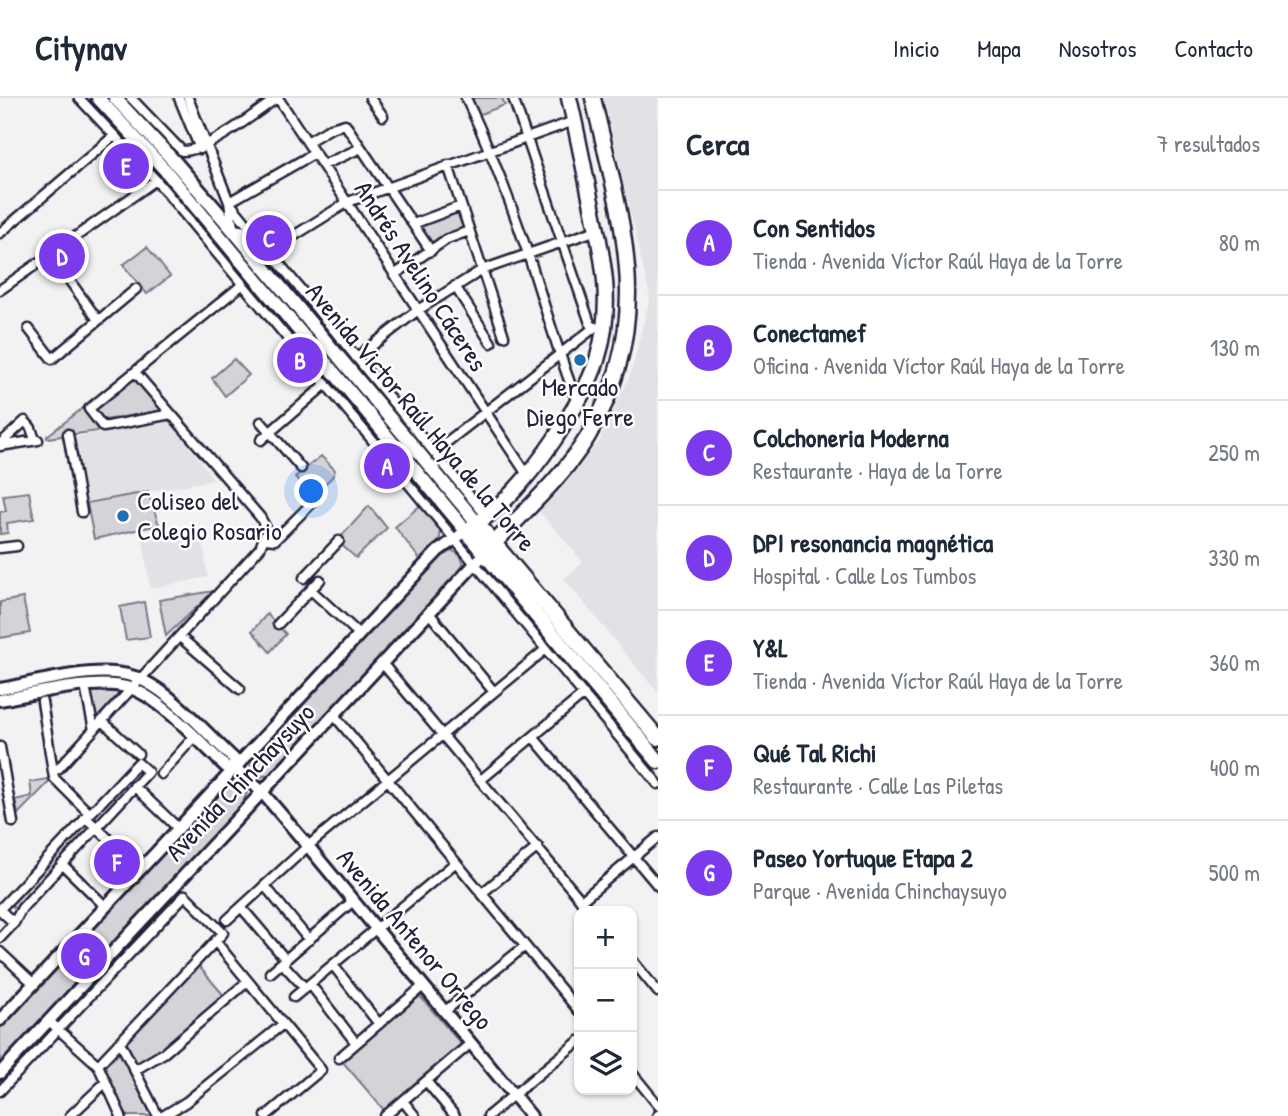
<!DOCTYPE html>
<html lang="es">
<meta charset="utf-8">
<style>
:root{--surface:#fff;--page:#f2f2f3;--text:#1f2937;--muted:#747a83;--line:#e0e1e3;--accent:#7c3aed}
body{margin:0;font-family:"Patrick Hand",sans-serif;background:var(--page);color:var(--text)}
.controls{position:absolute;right:21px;bottom:21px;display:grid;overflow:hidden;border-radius:14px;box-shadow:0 2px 5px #0004}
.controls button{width:63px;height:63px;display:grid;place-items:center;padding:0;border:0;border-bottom:2px solid var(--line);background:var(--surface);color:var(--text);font:35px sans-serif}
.you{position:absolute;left:312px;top:394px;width:24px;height:24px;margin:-18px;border:5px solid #fff;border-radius:50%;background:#1a73e8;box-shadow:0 0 0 10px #1a73e833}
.badge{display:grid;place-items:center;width:46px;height:46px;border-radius:50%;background:var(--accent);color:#fff;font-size:23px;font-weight:700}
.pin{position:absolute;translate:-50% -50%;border:4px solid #fff;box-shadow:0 2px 7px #0006}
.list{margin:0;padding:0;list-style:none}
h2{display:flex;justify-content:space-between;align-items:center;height:91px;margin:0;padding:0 28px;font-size:30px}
h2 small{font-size:23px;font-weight:400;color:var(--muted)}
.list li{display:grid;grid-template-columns:46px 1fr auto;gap:21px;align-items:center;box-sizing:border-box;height:105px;padding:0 28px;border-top:2px solid var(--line)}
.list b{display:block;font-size:26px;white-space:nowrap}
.list p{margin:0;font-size:23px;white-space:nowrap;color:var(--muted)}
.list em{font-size:23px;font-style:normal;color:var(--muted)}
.icon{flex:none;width:38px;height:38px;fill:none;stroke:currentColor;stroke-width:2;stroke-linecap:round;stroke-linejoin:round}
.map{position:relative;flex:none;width:658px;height:1018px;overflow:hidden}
header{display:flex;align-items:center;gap:42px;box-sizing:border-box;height:98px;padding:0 35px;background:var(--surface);border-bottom:2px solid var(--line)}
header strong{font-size:33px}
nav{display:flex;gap:38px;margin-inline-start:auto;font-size:24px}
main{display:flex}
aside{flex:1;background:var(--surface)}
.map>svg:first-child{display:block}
.built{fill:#e2e2e6}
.green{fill:#d3d3d8;stroke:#7a7a8a;stroke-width:2}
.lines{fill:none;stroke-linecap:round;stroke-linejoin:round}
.street-casing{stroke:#22223b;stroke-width:13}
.secondary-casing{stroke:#22223b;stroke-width:16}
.primary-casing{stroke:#22223b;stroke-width:18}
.highway-casing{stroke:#22223b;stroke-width:19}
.street{stroke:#fff;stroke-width:8}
.secondary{stroke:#fff;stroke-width:10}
.primary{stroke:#fff;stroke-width:12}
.highway{stroke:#fff;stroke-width:14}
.poi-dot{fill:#1f6fb2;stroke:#fff;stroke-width:2.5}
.labels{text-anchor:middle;stroke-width:5;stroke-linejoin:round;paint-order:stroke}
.street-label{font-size:26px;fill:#22223b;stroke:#fff}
.poi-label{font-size:26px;fill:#22223b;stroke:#fff}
</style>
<header>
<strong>Citynav</strong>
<nav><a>Inicio</a><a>Mapa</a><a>Nosotros</a><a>Contacto</a></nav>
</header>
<main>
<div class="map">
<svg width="658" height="1018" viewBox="0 0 658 1018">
<rect width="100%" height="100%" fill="#f2f2f3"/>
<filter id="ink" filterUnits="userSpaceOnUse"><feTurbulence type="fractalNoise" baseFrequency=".0143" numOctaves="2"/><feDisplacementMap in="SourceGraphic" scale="14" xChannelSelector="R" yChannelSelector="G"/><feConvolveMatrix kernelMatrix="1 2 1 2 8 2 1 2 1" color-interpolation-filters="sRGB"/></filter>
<g filter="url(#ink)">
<path class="built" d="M 604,0 L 658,0 L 658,595 L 564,481 L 583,464 L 538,412 L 599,344 L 631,275 L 650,199 Z
M 171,322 L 214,382 L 87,405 L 76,339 Z
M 201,432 L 208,479 L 150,491 L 143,441 Z"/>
<path class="green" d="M 469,0 L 502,0 L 505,7 L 478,17 Z
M 457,114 L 464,132 L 430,150 L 417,129 Z
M 147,149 L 170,178 L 147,196 L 123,167 Z
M 234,261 L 249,277 L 225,298 L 212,280 Z
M 134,280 L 160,310 L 160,313 L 105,322 L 96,312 Z
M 83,310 L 98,333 L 47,340 L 47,338 Z
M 321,358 L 335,372 L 333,378 L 312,399 L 295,379 Z
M 29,394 L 34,421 L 7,425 L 8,435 L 0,436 L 0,414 L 6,413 L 3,397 Z
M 148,394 L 159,427 L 94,441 L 87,405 Z
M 422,406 C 445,437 448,435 422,464 L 395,429 Z
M 369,408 L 387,430 L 356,460 L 337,443 Z
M 449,452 C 461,454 467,465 460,474 L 271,676 L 261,679 C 251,676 248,667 252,659 L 442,455 Z
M 214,493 L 166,538 L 159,502 Z
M 23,500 L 30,535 L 0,540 L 0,504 Z
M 144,504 L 150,539 L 126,542 L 120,509 Z
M 267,516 L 286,536 L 270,554 L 252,533 Z
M 91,592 L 122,592 L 96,621 Z
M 53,680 L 18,716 L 15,702 L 32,698 L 30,684 Z
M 231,684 L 244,689 L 247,695 L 242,706 L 0,968 L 0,929 Z
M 85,725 L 90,732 L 15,811 L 10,806 Z
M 197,866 L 226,900 L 171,946 L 141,966 L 135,966 L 125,945 Z
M 419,897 L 461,946 L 384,1012 L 342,963 Z
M 122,953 L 154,1018 L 123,1018 L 105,973 L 106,967 Z"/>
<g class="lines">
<defs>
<path id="street" d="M 79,0 L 156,82 L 658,686
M 131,0 L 182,53 C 207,54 255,15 277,0
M 179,0 L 200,51
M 188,0 L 229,104 L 233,129
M 278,0 L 528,378
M 370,0 L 383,18
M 466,0 C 490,51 510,102 528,156 C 544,205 558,255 577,304
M 513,0 L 592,231
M 307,44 L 331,30 L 345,26 L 431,153
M 323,67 L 361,50
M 448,67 L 504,238
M 229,104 L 487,419
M 229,104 L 315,55
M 413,126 L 461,108
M 0,135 L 115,37
M 268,154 L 348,104 L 574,23
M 51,157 L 98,222
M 394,177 L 447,141 L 469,133
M 455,188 L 491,245
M 0,192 L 156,82
M 29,231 L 52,261 L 136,191
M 356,260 L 418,212 L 482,172 L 597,132
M 171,316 L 103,329 L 89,311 L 242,187
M 261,324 L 301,370
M 68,336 L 82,414
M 261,342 L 326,286
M 0,346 L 25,323 L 31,330 L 35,342
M 0,348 L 38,342
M 434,354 L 595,229
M 265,441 L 275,442 L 313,404
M 0,450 L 17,448
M 304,480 L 339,443
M 311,492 L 359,536
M 429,515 L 494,594
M 278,526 L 320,482
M 180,539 L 240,591
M 382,565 L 590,813
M 85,588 L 94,632
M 42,604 L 54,680 L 89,715
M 334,617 L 579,913
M 102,623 L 138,656
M 533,639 L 658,788
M 0,649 L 13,724
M 58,671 L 260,450 L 267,432 L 260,419 L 135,274
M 161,676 L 194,639
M 482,681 L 584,596
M 134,688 L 179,731
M 85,719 L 141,771
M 62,766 L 105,808
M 265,788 L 309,842
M 481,796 L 538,749
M 581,803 L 658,739
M 241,809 L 286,862
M 0,811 L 138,665 L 148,674 L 22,810 L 14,825 L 0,840
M 0,812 L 14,825
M 227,822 L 308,748 L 546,551
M 215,843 L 321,972 L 266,1018
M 0,854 L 34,886
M 632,862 L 658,894
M 282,865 L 305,890
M 333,867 L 379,926
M 270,875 L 353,803
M 310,886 L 356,945
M 294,899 L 455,765
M 444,914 L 525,848
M 49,923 L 98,967
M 120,944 L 158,1018
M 339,960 L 423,888
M 135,972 L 164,955 L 248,883
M 632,975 L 658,1007
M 426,983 L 455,1018
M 0,993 L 185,797 L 223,835 L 98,967 L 121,1018
M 403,1003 L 415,1018
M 70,1018 L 106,984
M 163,1018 L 186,1004 L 283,926
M 385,1018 L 471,945
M 488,1018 L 579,943
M 657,1018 L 658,1017"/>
<path id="secondary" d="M 0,591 C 40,584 107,563 144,583 C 176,599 207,636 234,661 L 236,670 L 262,694 L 308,748 L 531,1018
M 0,602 C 33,596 98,579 130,590 C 161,600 201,645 226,669 L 236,670
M 0,922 L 396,497 L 438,453 L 466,433
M 0,975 L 485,455"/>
<path id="primary" d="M 98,0 L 165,72 L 466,433
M 115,0 L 173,62 L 234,133 L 478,426
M 234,133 L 255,137"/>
<path id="highway" d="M 569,0 C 577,33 583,66 590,99 C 602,155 615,206 597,262 C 588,290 570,317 554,342 C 530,377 503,410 466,433 L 658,663
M 478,426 L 658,640
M 485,455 C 519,418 560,383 587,340 C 658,222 621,123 593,0"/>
</defs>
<use href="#street" class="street-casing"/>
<use href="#secondary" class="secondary-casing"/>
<use href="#primary" class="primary-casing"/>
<use href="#highway" class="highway-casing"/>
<use href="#street" class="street"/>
<use href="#secondary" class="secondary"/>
<use href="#primary" class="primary"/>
<use href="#highway" class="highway"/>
</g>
</g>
<g class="poi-dot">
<circle cx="580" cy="262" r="7"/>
<circle cx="123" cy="418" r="7"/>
</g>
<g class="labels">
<g class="street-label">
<text transform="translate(421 178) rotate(57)" y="9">Andrés Avelino Cáceres</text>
<text transform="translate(421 319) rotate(50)" y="9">Avenida Victor Raúl Haya de la Torre</text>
<text transform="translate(240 684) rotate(-47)" y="9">Avenida Chinchaysuyo</text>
<text transform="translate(415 841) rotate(50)" y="9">Avenida Antenor Orrego</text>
</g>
<g class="poi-label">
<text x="580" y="298">Mercado<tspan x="580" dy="30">Diego Ferre</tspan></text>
<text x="137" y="412" text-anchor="start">Coliseo del<tspan x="137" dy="30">Colegio Rosario</tspan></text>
</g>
</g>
</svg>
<div class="controls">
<button>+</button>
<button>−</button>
<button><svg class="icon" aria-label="layers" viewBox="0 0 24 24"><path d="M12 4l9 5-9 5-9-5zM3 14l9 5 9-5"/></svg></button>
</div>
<div class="you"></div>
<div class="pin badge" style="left:387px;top:368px">A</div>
<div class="pin badge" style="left:300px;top:262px">B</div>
<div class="pin badge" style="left:269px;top:140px">C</div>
<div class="pin badge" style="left:62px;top:158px">D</div>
<div class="pin badge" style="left:126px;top:68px">E</div>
<div class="pin badge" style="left:117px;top:764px">F</div>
<div class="pin badge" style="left:84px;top:858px">G</div>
</div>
<aside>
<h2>Cerca<small>7 resultados</small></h2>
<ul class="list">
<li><span class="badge">A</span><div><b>Con Sentidos</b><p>Tienda · Avenida Víctor Raúl Haya de la Torre</p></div><em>80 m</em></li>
<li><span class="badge">B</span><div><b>Conectamef</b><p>Oficina · Avenida Víctor Raúl Haya de la Torre</p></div><em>130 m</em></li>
<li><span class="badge">C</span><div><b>Colchoneria Moderna</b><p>Restaurante · Haya de la Torre</p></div><em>250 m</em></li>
<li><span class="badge">D</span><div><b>DPI resonancia magnética</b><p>Hospital · Calle Los Tumbos</p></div><em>330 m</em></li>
<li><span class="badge">E</span><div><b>Y&amp;L</b><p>Tienda · Avenida Víctor Raúl Haya de la Torre</p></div><em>360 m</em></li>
<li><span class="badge">F</span><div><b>Qué Tal Richi</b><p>Restaurante · Calle Las Piletas</p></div><em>400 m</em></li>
<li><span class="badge">G</span><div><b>Paseo Yortuque Etapa 2</b><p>Parque · Avenida Chinchaysuyo</p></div><em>500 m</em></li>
</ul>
</aside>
</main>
